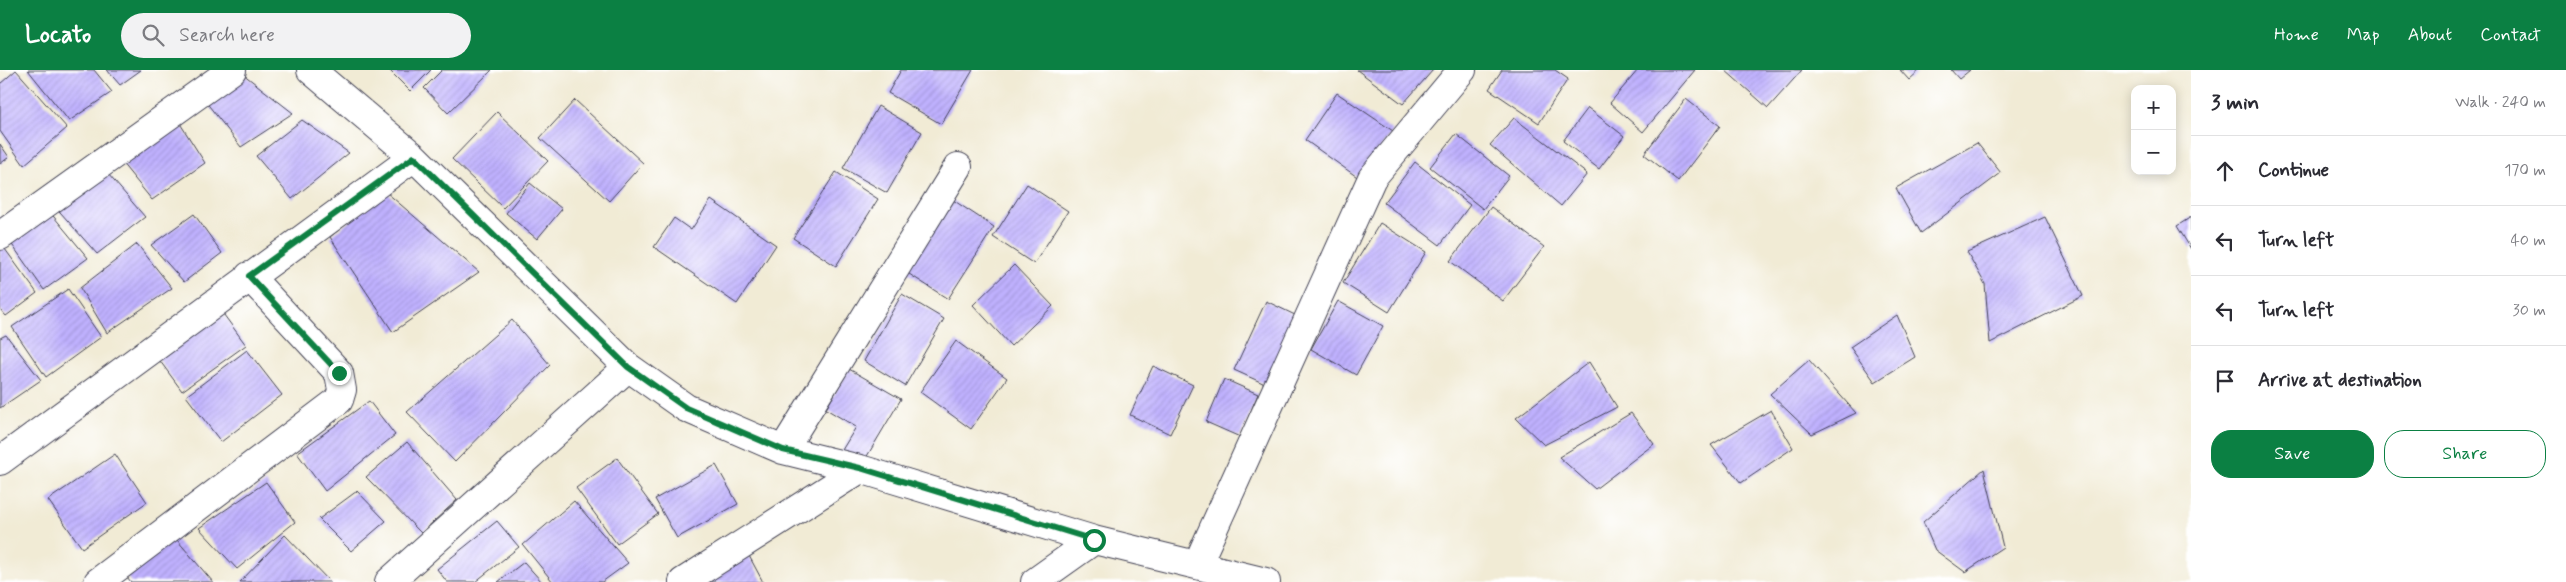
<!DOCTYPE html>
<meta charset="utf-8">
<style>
:root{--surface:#fff;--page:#f2f2f3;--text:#2b2b33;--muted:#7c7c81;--line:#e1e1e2;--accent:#0b8043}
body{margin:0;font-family:Mynerve,sans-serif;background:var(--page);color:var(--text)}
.controls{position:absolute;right:15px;top:15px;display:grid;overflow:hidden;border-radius:10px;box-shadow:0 2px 12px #0003}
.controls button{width:45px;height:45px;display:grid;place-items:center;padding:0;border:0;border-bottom:1px solid var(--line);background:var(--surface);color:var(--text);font:25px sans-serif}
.stop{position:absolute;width:15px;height:15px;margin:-11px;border:4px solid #0b8043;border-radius:50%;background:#fff}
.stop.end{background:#0b8043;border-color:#fff;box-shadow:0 1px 5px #0008}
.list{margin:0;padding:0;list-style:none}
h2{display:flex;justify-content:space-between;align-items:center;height:65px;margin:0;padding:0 20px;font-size:21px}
h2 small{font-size:16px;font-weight:400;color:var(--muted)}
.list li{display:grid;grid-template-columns:32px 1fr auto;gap:15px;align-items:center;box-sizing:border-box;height:70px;padding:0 20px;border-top:1px solid var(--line)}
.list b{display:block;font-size:19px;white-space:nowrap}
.list em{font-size:16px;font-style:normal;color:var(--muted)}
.actions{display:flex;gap:10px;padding:15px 20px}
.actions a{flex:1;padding:11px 0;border:1px solid var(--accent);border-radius:20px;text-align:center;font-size:18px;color:var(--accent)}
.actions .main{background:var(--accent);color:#fff}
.icon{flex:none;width:28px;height:28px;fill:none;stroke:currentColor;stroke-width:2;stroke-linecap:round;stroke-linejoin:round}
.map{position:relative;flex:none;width:2191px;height:512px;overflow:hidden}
header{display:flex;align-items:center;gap:30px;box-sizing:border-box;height:70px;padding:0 25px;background:var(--accent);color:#fff}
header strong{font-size:24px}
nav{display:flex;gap:28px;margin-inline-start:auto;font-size:18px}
.search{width:350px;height:45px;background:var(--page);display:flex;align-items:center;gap:12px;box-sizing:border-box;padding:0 18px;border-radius:28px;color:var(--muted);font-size:19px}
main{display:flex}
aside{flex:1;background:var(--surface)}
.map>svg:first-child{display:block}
.building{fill:url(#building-hatch)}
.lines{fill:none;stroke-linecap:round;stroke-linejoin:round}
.minor-casing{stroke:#414052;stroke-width:30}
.minor{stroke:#fff;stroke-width:28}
.route{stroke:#0b8043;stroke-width:6}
</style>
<header>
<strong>Locato</strong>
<div class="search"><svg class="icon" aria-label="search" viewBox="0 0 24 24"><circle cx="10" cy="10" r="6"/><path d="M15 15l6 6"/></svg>Search here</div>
<nav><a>Home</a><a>Map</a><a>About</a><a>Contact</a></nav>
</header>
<main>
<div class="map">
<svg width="2191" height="512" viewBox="0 0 2191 512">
<defs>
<pattern id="building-hatch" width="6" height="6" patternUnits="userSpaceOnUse" patternTransform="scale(1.25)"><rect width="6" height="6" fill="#bfb1fe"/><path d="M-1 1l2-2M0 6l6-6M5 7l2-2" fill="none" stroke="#a498db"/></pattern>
</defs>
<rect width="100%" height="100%" fill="#fff"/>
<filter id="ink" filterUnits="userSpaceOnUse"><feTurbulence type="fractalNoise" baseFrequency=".02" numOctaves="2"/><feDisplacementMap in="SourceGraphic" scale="10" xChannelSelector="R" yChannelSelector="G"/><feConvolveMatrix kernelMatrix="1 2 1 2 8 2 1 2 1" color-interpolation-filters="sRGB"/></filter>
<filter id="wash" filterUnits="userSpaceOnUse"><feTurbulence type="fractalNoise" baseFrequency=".0096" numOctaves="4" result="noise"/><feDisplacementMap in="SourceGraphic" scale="20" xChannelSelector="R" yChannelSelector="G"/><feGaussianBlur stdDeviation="1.12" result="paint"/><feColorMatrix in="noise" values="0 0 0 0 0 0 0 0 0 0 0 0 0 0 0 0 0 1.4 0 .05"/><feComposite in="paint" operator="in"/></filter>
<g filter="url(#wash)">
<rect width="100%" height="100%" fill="#f1ebd5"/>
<g id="blocks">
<path class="building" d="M 16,0 L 67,58 L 24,95 L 0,61 L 0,14 Z
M 28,0 L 94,0 L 112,22 L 69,51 Z
M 107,0 L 141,0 L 120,15 Z
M 389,0 L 431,0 L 410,21 Z
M 442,0 L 492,0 L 448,43 L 424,18 Z
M 901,0 L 973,0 L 941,54 L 888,23 Z
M 1357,0 L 1433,0 L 1403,34 Z
M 1502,0 L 1555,0 L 1568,9 L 1539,53 L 1489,19 Z
M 1638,0 L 1695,0 L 1643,62 L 1610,33 Z
M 1725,0 L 1802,0 L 1768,38 Z
M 1900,0 L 1920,0 L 1909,10 Z
M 1951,0 L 1970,0 L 1959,9 Z
M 243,4 L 293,43 L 241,77 L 202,27 Z
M 1337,23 L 1393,61 L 1360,109 L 1305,70 Z
M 1686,29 L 1720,56 L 1678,111 L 1644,84 Z
M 575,30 L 643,93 L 609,131 L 540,68 Z
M 878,36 L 922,62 L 887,123 L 843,98 Z
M 1588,38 L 1624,66 L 1599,99 L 1563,71 Z
M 497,42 L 548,91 L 503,138 L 452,89 Z
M 174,44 L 205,93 L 152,130 L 117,87 Z
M 1514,48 L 1587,104 L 1561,136 L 1490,75 Z
M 302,50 L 349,83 L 292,129 L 256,86 Z
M 1456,64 L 1509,106 L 1483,139 L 1430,97 Z
M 1977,73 L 2001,103 L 1921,163 L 1896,118 Z
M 0,74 L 9,87 L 0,94 Z
M 1415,92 L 1470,135 L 1440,175 L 1384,133 Z
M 102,97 L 145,147 L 97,184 L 53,134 Z
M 836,102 L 878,129 L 836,196 L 793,168 Z
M 530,113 L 562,139 L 537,169 L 506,143 Z
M 1027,114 L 1068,141 L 1034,194 L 993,167 Z
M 386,122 L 479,202 L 393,262 L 330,167 Z
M 711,130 L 776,175 L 737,234 L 654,177 L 674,148 L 691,160 Z
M 953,130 L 994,157 L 948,229 L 906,202 Z
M 1491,137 L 1544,177 L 1503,231 L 1450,191 Z
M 49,141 L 88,188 L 44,220 L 8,169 Z
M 194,144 L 222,183 L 184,212 L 151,175 Z
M 2045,147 L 2083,226 L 1990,273 L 1985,214 L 1967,182 Z
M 2191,147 L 2191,179 L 2177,156 Z
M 1380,153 L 1426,182 L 1389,242 L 1343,213 Z
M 137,174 L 172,218 L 107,263 L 80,218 Z
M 2,175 L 37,223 L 6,246 L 0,239 L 0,177 Z
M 1014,195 L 1053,236 L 1011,276 L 973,235 Z
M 68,219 L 101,267 L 46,307 L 12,257 Z
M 902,224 L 944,249 L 905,316 L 864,291 Z
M 1266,231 L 1297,246 L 1265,314 L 1234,300 Z
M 1338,231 L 1383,256 L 1356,305 L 1311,279 Z
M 221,241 L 246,275 L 182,321 L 157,287 Z
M 1897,245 L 1915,287 L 1875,312 L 1850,277 Z
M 512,250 L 550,295 L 455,392 L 407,342 Z
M 6,265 L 41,310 L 0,338 L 0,268 Z
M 956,271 L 1007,308 L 971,359 L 920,322 Z
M 247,280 L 282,325 L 221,372 L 186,326 Z
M 1809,290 L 1856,343 L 1812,364 L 1770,324 Z
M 1589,292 L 1617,337 L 1544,375 L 1516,348 Z
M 1153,296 L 1193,315 L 1170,364 L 1130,345 Z
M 849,299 L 901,329 L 860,398 L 839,385 L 856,357 L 826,339 Z
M 1224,309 L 1258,324 L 1240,367 L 1206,352 Z
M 369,331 L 395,365 L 325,421 L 297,383 Z
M 1771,340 L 1793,378 L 1741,413 L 1711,375 Z
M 1631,343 L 1654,374 L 1595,419 L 1559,387 Z
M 407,372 L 457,430 L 421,463 L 366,407 Z
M 115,384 L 147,432 L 82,478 L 48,430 Z
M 617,388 L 658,444 L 617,474 L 576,418 Z
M 716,395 L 738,434 L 677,468 L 655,429 Z
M 1984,399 L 2003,477 L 1965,502 L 1935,480 L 1923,452 Z
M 266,412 L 295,452 L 237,499 L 199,458 Z
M 357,421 L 386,451 L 351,481 L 319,449 Z
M 574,431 L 628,493 L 602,512 L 553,512 L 523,475 Z
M 497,451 L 519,477 L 475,512 L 447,512 L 437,499 Z
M 171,463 L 213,512 L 131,512 L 123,502 Z
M 285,465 L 330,512 L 240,512 Z
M 747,482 L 763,512 L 692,512 Z
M 524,492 L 542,512 L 498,512 Z"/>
</g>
</g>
<g filter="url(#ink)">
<use href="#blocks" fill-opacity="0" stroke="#414052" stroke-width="1"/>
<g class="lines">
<defs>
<path id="minor" d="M 311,0 L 414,87 L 628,297 L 686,338 L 783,380 L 860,399 L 1094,470 L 1266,512
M 0,166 L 232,0
M 783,380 L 958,97
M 0,391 L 414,87
M 1197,495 L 1372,108 L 1462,0
M 98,512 L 339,330 L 342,320 L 339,303 L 249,206
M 389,512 L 628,297
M 683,512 L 860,399
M 1035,512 L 1094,470"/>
</defs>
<use href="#minor" class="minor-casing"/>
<use href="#minor" class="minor"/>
</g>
</g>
<g class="lines" filter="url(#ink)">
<path class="route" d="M 339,303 L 249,206 L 414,87 L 628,297 L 686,338 L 783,380 L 860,398 L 1094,470"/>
</g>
</svg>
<div class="controls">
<button>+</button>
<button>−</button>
</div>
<div class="stop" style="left:1094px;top:470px"></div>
<div class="stop end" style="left:339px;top:303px"></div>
</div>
<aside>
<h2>3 min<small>Walk · 240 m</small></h2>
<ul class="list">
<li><svg class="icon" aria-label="ahead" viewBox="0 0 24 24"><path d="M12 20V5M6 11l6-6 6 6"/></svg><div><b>Continue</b></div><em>170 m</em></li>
<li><svg class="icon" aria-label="left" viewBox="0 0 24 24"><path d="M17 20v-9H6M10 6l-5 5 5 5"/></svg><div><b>Turn left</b></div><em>40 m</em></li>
<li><svg class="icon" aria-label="left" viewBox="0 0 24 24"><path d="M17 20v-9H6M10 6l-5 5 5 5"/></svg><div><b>Turn left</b></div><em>30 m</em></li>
<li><svg class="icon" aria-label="arrive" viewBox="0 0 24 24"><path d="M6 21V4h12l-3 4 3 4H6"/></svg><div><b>Arrive at destination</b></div></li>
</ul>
<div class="actions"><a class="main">Save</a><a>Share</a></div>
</aside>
</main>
